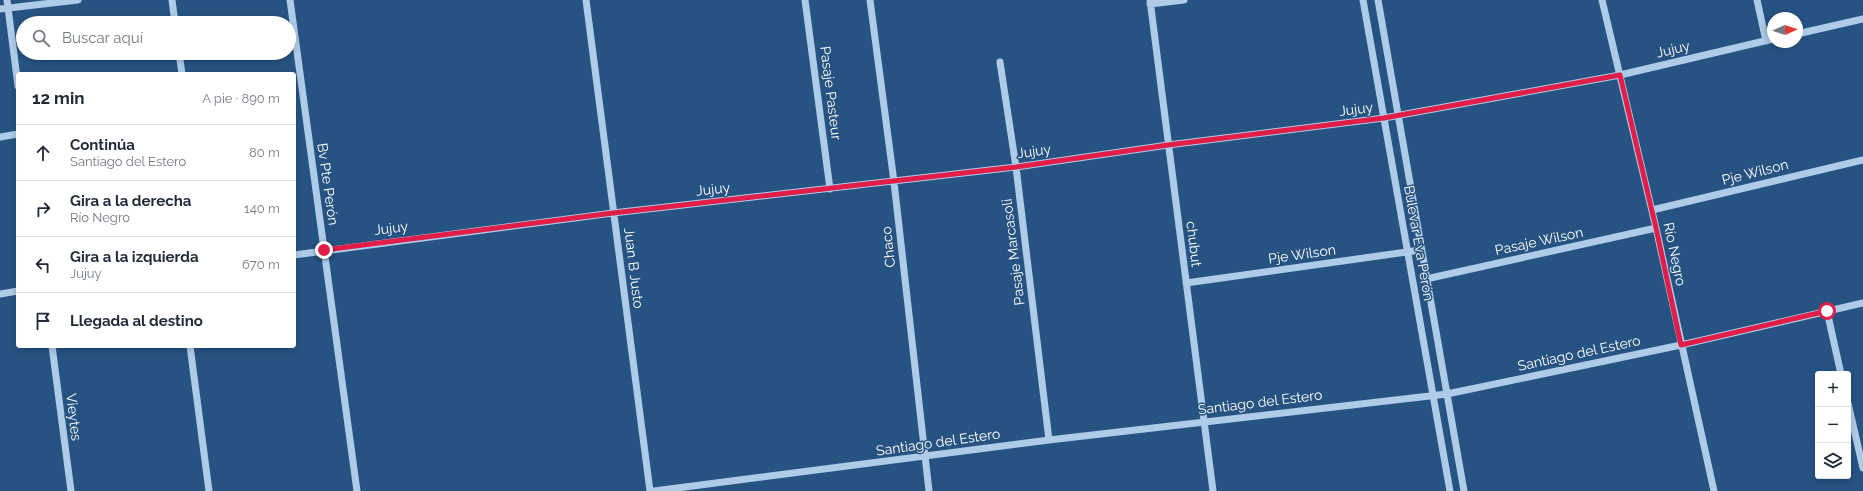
<!DOCTYPE html>
<html lang="es">
<meta charset="utf-8">
<style>
:root{--surface:#fff;--page:#f6f6f7;--text:#1f2937;--muted:#747a83;--line:#e0e1e3}
body{margin:0;font-family:Raleway,sans-serif;background:var(--page);color:var(--text)}
.controls{position:absolute;right:12px;bottom:12px;display:grid;overflow:hidden;border-radius:4px;box-shadow:0 2px 6px #0003}
.controls button{width:36px;height:36px;display:grid;place-items:center;padding:0;border:0;border-bottom:1px solid var(--line);background:var(--surface);color:var(--text);font:20px sans-serif}
.compass{position:absolute;left:1767px;top:12px;width:36px;height:36px;border-radius:50%;background:var(--surface);box-shadow:0 2px 6px #0003;rotate:87deg}
.stop{position:absolute;width:12px;height:12px;margin:-9px;border:3px solid #e11d48;border-radius:50%;background:#fff}
.stop.end{background:#e11d48;border-color:#fff;box-shadow:0 1px 4px #0008}
.list{margin:0;padding:0;list-style:none}
h2{display:flex;justify-content:space-between;align-items:center;height:52px;margin:0;padding:0 16px;font-size:17px}
h2 small{font-size:13px;font-weight:400;color:var(--muted)}
.list li{display:grid;grid-template-columns:26px 1fr auto;gap:12px;align-items:center;box-sizing:border-box;height:56px;padding:0 16px;border-top:1px solid var(--line)}
.list b{display:block;font-size:15px;white-space:nowrap}
.list p{margin:0;font-size:13px;white-space:nowrap;color:var(--muted)}
.list em{font-size:13px;font-style:normal;color:var(--muted)}
.icon{flex:none;width:22px;height:22px;fill:none;stroke:currentColor;stroke-width:2;stroke-linecap:round;stroke-linejoin:round}
.map{position:relative;flex:none;width:1863px;height:491px;overflow:hidden}
.search{position:absolute;background:var(--surface);box-shadow:0 2px 6px #0003;left:16px;top:16px;width:280px;height:44px;display:flex;align-items:center;gap:10px;box-sizing:border-box;padding:0 14px;border-radius:22px;color:var(--muted);font-size:15px}
.panel{position:absolute;background:var(--surface);box-shadow:0 2px 6px #0003;left:16px;top:72px;width:280px;height:276px;border-radius:4px}
.map>svg:first-child{display:block}
.lines{fill:none;stroke-linecap:round;stroke-linejoin:round}
.minor{stroke:#aecbe7;stroke-width:7}
.route{stroke:#e11d48;stroke-width:5}
.labels{text-anchor:middle;stroke-width:3;stroke-linejoin:round;paint-order:stroke}
.street-label{font-size:14px;fill:#fff;stroke:#265382}
</style>
<div class="map">
<svg width="1863" height="491" viewBox="0 0 1863 491">
<rect width="100%" height="100%" fill="#265382"/>
<g class="lines">
<path class="minor" d="M 7,0 L 18,86
M 172,0 L 175,23
M 290,0 L 357,491
M 586,0 L 650,491
M 805,0 L 830,189
M 870,0 L 894,182 L 929,491
M 1150,0 L 1213,491
M 1363,0 L 1450,491
M 1378,0 L 1464,491
M 1602,0 L 1656,228 L 1714,491
M 1757,0 L 1766,41
M 1150,4 L 1184,0
M 0,9 L 78,0
M 1797,34 L 1863,19
M 179,53 L 182,74
M 1000,62 L 1016,167 L 1049,440
M 0,137 L 18,134
M 1652,210 L 1863,160
M 294,255 L 613,213 L 1016,167 L 1168,145 L 1384,118 L 1620,75 L 1773,39
M 1426,279 L 1656,228
M 1186,283 L 1421,250
M 0,294 L 18,291
M 1827,311 L 1841,374
M 52,346 L 71,491
M 190,346 L 209,491
M 1848,403 L 1863,468
M 654,491 L 1049,440 L 1447,394 L 1681,345 L 1863,303"/>
</g>
<g class="lines">
<path class="route" d="M 324,250 L 613,213 L 1016,167 L 1168,145 L 1384,118 L 1620,75 L 1656,228 L 1681,345 L 1827,311"/>
</g>
<g class="labels">
<g class="street-label">
<text transform="translate(1673 49) rotate(-13)" y="5">Jujuy</text>
<text transform="translate(831 93) rotate(83)" y="5">Pasaje Pasteur</text>
<text transform="translate(1356 109) rotate(-7)" y="5">Jujuy</text>
<text transform="translate(1034 151) rotate(-8)" y="5">Jujuy</text>
<text transform="translate(1755 172) rotate(-14)" y="5">Pje Wilson</text>
<text transform="translate(328 184) rotate(82)" y="5">Bv Pte Perón</text>
<text transform="translate(713 189) rotate(-6)" y="5">Jujuy</text>
<text transform="translate(391 228) rotate(-7)" y="5">Jujuy</text>
<text transform="translate(1539 241) rotate(-12)" y="5">Pasaje Wilson</text>
<text transform="translate(1419 243) rotate(80)" y="5">Bulevar Eva Perón</text>
<text transform="translate(1194 244) rotate(83)" y="5">chubut</text>
<text transform="translate(888 247) rotate(-96)" y="5">Chaco</text>
<text transform="translate(1013 252) rotate(-97)" y="5">Pasaje Marcasoli</text>
<text transform="translate(1302 254) rotate(-8)" y="5">Pje Wilson</text>
<text transform="translate(1675 254) rotate(78)" y="5">Río Negro</text>
<text transform="translate(634 268) rotate(83)" y="5">Juan B Justo</text>
<text transform="translate(1579 353) rotate(-12)" y="5">Santiago del Estero</text>
<text transform="translate(1260 402) rotate(-7)" y="5">Santiago del Estero</text>
<text transform="translate(74 417) rotate(83)" y="5">Vieytes</text>
<text transform="translate(938 442) rotate(-8)" y="5">Santiago del Estero</text>
</g>
</g>
</svg>
<div class="controls">
<button>+</button>
<button>−</button>
<button><svg class="icon" aria-label="layers" viewBox="0 0 24 24"><path d="M12 4l9 5-9 5-9-5zM3 14l9 5 9-5"/></svg></button>
</div>
<svg class="compass" viewBox="-18 -18 36 36"><path d="M0-13l5 13h-10z" fill="#e53935"/><path d="M0 13l5-13h-10z" fill="#747a83"/></svg>
<div class="stop" style="left:1827px;top:311px"></div>
<div class="stop end" style="left:324px;top:250px"></div>
<div class="search"><svg class="icon" aria-label="search" viewBox="0 0 24 24"><circle cx="10" cy="10" r="6"/><path d="M15 15l6 6"/></svg>Buscar aquí</div>
<section class="panel">
<h2>12 min<small>A pie · 890 m</small></h2>
<ul class="list">
<li><svg class="icon" aria-label="ahead" viewBox="0 0 24 24"><path d="M12 20V5M6 11l6-6 6 6"/></svg><div><b>Continúa</b><p>Santiago del Estero</p></div><em>80 m</em></li>
<li><svg class="icon" aria-label="right" viewBox="0 0 24 24"><path d="M7 20v-9h11M14 6l5 5-5 5"/></svg><div><b>Gira a la derecha</b><p>Río Negro</p></div><em>140 m</em></li>
<li><svg class="icon" aria-label="left" viewBox="0 0 24 24"><path d="M17 20v-9H6M10 6l-5 5 5 5"/></svg><div><b>Gira a la izquierda</b><p>Jujuy</p></div><em>670 m</em></li>
<li><svg class="icon" aria-label="arrive" viewBox="0 0 24 24"><path d="M6 21V4h12l-3 4 3 4H6"/></svg><div><b>Llegada al destino</b></div></li>
</ul>
</section>
</div>
